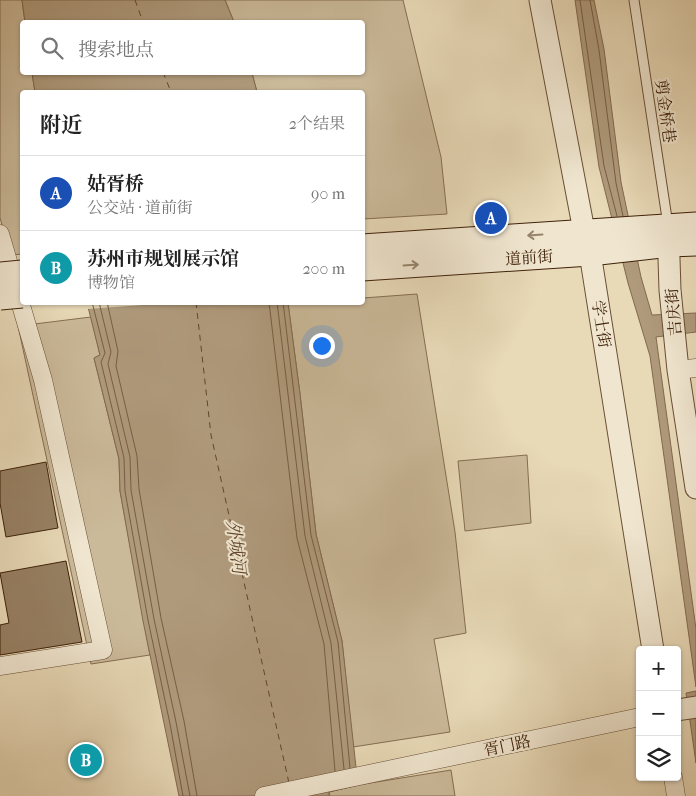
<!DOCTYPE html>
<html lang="zh">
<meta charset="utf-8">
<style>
:root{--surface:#fff;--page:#f2f2f2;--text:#222;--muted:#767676;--line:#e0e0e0;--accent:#db2777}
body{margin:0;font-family:"IM FELL French Canon","Noto Serif SC",serif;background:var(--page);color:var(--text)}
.controls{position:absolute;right:15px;bottom:15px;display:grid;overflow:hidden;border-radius:5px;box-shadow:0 1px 4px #0004}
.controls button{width:45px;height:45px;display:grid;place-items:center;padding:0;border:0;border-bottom:1px solid var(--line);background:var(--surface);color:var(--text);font:25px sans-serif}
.you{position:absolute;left:321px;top:345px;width:18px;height:18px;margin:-12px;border:4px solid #fff;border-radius:50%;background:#1a73e8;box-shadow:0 0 0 8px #1a73e833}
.badge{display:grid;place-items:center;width:32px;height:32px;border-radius:50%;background:var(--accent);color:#fff;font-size:16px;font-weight:700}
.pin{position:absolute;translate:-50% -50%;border:2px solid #fff;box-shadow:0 1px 5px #0006}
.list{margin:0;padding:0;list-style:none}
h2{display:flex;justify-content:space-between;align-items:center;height:65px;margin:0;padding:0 20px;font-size:21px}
h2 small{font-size:16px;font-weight:400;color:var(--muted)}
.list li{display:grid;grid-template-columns:32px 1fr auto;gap:15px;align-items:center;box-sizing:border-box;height:75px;padding:0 20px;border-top:1px solid var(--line)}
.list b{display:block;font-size:19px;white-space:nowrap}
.list p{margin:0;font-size:16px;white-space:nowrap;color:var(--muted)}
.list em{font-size:16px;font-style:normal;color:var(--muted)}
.icon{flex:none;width:28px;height:28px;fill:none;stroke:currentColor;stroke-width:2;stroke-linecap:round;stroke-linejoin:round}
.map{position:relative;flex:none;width:696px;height:796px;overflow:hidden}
.search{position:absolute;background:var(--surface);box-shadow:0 1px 4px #0004;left:20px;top:20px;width:345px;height:55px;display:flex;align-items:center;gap:12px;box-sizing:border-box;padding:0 18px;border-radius:5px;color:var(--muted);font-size:19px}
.panel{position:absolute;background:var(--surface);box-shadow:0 1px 4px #0004;left:20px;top:90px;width:345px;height:215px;border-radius:5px}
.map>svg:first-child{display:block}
.green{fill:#cbba9a;stroke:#856e52}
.water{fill:#af9a7c;stroke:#826a4e}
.pier{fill:#e8d9b7}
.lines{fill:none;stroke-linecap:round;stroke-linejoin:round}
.shore{stroke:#775e43;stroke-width:1}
.ferry{stroke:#61452c;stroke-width:1;stroke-dasharray:6 5;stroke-linecap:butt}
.building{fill:#978164;stroke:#3f210a}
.service-casing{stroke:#694f35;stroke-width:11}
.minor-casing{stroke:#694f35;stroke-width:19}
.tertiary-casing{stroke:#694f35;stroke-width:23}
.secondary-casing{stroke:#3f210a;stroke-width:27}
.service{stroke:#f0e6d0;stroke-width:9}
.minor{stroke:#f0e6d0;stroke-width:18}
.tertiary{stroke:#f0e6d0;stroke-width:21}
.secondary{stroke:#f0e6d0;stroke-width:25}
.secondary-bridge-casing{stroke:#3f210a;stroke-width:27;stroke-linecap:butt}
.secondary-bridge{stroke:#f0e6d0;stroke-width:25}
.oneway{stroke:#98846d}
.labels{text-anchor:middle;stroke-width:4;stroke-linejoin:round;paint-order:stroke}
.street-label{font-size:16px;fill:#3f210a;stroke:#f0e6d0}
.water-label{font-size:18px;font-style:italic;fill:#61452c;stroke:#f0e6d0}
</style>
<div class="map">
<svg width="696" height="796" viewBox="0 0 696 796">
<rect width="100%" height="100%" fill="#e8d9b7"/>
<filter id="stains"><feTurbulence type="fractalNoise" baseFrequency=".004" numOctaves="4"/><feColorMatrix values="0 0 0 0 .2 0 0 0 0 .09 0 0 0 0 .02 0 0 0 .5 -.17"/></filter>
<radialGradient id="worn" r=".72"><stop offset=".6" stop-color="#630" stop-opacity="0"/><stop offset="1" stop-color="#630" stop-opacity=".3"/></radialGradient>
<path class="green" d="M 0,0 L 22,0 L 25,22 L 22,22 L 22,72 L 32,73 L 35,92 L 22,92 L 22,254 L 11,255 L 0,218 Z
M 225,0 L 403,0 L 441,157 L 447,214 L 363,219 L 362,92 L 257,92 L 252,73 L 362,72 L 362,22 L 234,22 Z
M 417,294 L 455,532 L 466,633 L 434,639 L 450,732 L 353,747 L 342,641 L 316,534 L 300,394 L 288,303 L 362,302 L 363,298 Z
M 91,317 L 100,355 L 94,358 L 119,459 L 120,491 L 150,655 L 91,664 L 18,326 Z
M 527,455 L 531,523 L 465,531 L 458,461 Z
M 451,770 L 455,796 L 330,796 L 329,792 L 358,785 Z"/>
<path class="water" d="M 22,0 L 225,0 L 234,22 L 25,22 Z
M 575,0 L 594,0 L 604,49 L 621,182 L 641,277 L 652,315 L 696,313 L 696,332 L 656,337 L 696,629 L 696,687 L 650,356 L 628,283 L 599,167 Z
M 32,73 L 252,73 L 257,92 L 35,92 Z
M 87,303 L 288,303 L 300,394 L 316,534 L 342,641 L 358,785 L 329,792 L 329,796 L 179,796 L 143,621 L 120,491 L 119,459 L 94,358 L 100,355 Z
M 696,691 L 696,763 L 686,693 Z"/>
<path class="pier" d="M 85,302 L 171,302 L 171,303 L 87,309 Z"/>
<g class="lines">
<path class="shore" d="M 580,0 L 604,166 L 617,216
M 590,0 L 599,50 L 616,183 L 623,216
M 92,302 L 105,353 L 101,362 L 124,458 L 125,491 L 148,620 L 170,724 L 183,796
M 99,302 L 111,352 L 108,364 L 130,457 L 131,490 L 154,619 L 176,722 L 190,796
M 107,302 L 118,351 L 116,366 L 137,456 L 139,489 L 161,618 L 184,721 L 197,796
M 269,302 L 297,538 L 324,644 L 335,771
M 277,302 L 305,536 L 331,643 L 344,769
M 283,302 L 311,535 L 338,642 L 350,768"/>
<path class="ferry" d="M 135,0 L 143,22
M 163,72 L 171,92
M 196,302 L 211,435 L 289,783"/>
</g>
<path class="building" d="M 46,462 L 58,528 L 6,537 L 0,503 L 0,471 Z
M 66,561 L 82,642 L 0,655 L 0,625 L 9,623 L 0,573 Z"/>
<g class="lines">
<defs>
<path id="service" d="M 634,0 L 668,225"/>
<path id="minor" d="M 0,234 L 43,380 L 103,650 L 0,666
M 678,370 L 696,368
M 673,777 L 676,796
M 264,796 L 640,717"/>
<path id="tertiary" d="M 540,0 L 584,231 L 590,253 L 653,650
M 668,227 L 670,290 L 678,370 L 696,488
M 677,710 L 696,707"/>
<path id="secondary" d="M 362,247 L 696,225
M 362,268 L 590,253 L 670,244 L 696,243"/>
</defs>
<use href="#service" class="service-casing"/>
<use href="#minor" class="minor-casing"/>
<use href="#tertiary" class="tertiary-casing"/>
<use href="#secondary" class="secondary-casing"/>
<use href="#service" class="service"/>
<use href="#minor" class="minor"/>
<use href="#tertiary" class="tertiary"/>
<use href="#secondary" class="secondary"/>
<defs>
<path id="secondary-bridge" d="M 0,275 L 22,273
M 0,297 L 22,295"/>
</defs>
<use href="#secondary-bridge" class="secondary-bridge-casing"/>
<use href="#secondary-bridge" class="secondary-bridge"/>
</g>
<defs><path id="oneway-shaft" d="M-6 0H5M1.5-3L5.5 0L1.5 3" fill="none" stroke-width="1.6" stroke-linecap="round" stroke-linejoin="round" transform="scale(1.25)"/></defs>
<g class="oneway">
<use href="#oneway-shaft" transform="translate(535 235) rotate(176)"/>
<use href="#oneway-shaft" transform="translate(411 265) rotate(-4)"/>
</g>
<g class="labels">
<g class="street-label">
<text transform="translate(666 111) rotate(82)" y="6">剪金桥巷</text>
<text transform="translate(529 257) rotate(-4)" y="6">道前街</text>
<text transform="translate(673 312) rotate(-95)" y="6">吉庆街</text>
<text transform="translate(602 324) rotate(81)" y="6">学士街</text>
<text transform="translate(507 745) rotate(-12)" y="6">胥门路</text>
</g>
<g class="water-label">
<text transform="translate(236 547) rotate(83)" y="6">外城河</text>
</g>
</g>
<rect width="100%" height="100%" filter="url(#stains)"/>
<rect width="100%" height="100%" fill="url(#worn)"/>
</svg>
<div class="controls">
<button>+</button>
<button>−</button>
<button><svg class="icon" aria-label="layers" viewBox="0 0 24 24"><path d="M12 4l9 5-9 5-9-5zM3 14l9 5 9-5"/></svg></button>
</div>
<div class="you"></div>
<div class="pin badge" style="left:491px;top:218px;background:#1a4fb4">A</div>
<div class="pin badge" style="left:86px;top:760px;background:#0f9aa8">B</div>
<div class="search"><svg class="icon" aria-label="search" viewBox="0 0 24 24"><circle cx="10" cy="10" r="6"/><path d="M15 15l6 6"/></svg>搜索地点</div>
<section class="panel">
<h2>附近<small>2个结果</small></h2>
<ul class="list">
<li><span class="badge" style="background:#1a4fb4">A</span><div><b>姑胥桥</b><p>公交站 · 道前街</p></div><em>90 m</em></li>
<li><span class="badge" style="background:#0f9aa8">B</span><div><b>苏州市规划展示馆</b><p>博物馆</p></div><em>200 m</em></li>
</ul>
</section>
</div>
